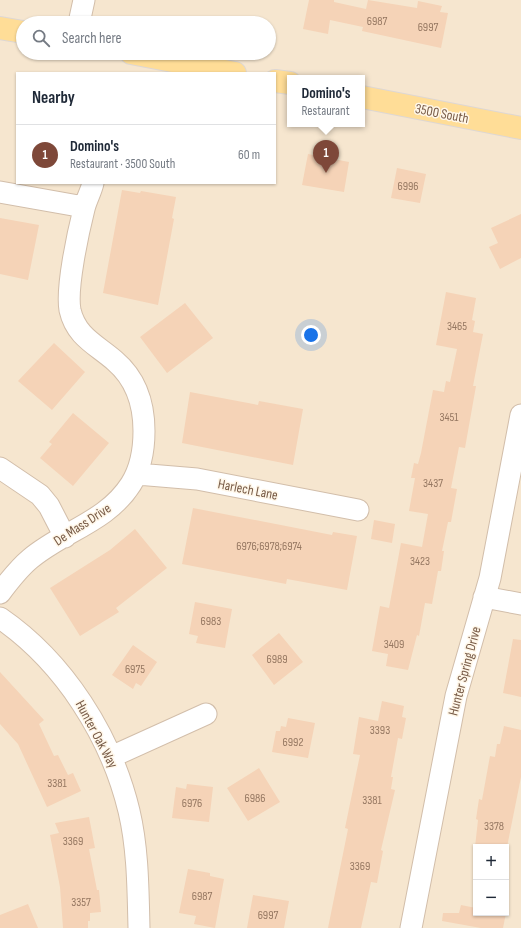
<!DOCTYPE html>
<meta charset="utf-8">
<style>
:root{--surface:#fff;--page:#f2f2f3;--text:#1f2937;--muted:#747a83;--line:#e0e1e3;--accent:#7e4839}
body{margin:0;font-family:"Sofia Sans Condensed",sans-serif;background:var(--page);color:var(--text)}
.controls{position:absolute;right:12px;bottom:12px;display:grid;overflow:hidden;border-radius:0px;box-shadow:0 1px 3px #0004}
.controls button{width:36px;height:36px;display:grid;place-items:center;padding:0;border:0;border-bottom:1px solid var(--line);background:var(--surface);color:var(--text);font:20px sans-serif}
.you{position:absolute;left:311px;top:335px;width:14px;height:14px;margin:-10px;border:3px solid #fff;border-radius:50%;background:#1a73e8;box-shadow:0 0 0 6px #1a73e833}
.badge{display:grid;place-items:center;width:26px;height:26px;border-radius:50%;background:var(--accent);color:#fff;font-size:13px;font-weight:700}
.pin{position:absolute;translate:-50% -33px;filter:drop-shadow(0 1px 2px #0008)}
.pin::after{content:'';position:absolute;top:21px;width:14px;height:12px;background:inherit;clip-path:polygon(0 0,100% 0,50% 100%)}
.popup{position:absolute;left:287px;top:75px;width:78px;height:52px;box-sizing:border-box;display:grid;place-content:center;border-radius:0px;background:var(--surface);filter:drop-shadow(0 1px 3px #0005);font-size:13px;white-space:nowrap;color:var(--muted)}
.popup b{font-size:15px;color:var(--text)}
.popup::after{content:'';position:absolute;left:50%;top:100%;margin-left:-8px;border:8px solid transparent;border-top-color:var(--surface)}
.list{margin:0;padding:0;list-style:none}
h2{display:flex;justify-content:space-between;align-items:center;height:52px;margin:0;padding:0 16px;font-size:17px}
h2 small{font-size:13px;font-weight:400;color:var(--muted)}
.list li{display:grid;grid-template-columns:26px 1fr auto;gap:12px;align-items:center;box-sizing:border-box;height:60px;padding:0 16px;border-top:1px solid var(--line)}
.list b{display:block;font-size:15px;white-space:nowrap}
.list p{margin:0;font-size:13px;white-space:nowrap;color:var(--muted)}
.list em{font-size:13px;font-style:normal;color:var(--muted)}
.icon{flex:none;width:22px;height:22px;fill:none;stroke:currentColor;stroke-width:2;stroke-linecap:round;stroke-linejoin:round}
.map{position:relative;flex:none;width:521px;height:928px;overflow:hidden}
.search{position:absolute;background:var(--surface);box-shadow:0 1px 3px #0004;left:16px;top:16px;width:260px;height:44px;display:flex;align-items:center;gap:10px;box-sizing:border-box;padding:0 14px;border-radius:22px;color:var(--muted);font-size:15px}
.panel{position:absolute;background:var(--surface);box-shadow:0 1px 3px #0004;left:16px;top:72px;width:260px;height:112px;border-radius:0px}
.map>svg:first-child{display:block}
.residential{fill:#f6e6cf;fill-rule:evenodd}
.building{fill:#f5d3b7}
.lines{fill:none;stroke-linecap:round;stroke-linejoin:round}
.minor-casing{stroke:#d2beaa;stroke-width:23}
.major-casing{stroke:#ded7d3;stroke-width:24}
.minor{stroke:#fff;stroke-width:21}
.major{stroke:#ffdd97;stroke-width:22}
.labels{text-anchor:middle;stroke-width:3;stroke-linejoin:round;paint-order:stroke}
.number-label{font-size:12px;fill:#967862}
.street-label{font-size:14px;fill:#775a46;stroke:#fff7e9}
</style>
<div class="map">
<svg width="521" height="928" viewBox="0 0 521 928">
<rect width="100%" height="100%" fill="#fef4e1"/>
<path class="residential" d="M 0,0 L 521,0 L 521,928 L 0,928 ZM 23,23 L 269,23 L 269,53 L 23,53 ZM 17,73 L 275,73 L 275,183 L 17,183 ZM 290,78 L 362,78 L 362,124 L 290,124 ZM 476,847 L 506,847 L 506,913 L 476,913 Z"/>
<path class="building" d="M 309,0 L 334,0 L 334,2 L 366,9 L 368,0 L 417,8 L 418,1 L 442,6 L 440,12 L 448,13 L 441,48 L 362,31 L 363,27 L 330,20 L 328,34 L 303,29 Z
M 308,154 L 349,162 L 344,192 L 302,185 Z
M 397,168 L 426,174 L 420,203 L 391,198 Z
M 122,190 L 140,193 L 141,191 L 176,197 L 172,218 L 174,219 L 158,305 L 103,293 Z
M 521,214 L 521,258 L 500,269 L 489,247 L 498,243 L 491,228 Z
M 0,218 L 39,225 L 28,280 L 0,274 Z
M 446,292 L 476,298 L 472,320 L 475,321 L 473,332 L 483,334 L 473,386 L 476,386 L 465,448 L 459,447 L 451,488 L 457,489 L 451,522 L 448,522 L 442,551 L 444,551 L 441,571 L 438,571 L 432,604 L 425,603 L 419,636 L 417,635 L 408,670 L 386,666 L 388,654 L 372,651 L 380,606 L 389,608 L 401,543 L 422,547 L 428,514 L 409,511 L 415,478 L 411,478 L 414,463 L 418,464 L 421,453 L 433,390 L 444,392 L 446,381 L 450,382 L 457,349 L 436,345 Z
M 185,303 L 213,338 L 167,373 L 140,337 Z
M 54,343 L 85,372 L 52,410 L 18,381 Z
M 190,392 L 258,405 L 259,401 L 303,409 L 293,465 L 182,443 Z
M 73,413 L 109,443 L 73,486 L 40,458 L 52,444 L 49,442 Z
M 193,508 L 332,535 L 333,532 L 357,536 L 347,590 L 287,579 L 286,584 L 182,564 Z
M 374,520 L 395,524 L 392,543 L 371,539 Z
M 135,529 L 167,568 L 116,608 L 119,612 L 80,636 L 50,588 L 110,550 Z
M 195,602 L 232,609 L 225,648 L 196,643 L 198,636 L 189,634 Z
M 279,633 L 303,662 L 274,685 L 252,655 Z
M 513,639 L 521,640 L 521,697 L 503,693 Z
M 133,645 L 157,662 L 141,686 L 136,683 L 133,689 L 112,675 Z
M 0,672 L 44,720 L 39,724 L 54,756 L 58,755 L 68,775 L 73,773 L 81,791 L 47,807 L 18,744 L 0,724 Z
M 382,701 L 404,706 L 402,717 L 406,718 L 402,739 L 398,738 L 391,777 L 393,777 L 391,789 L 395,790 L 381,850 L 383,851 L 377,883 L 371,882 L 361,928 L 328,928 L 348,829 L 345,828 L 360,755 L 353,754 L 359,717 L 378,721 Z
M 288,718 L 315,723 L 308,758 L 272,752 L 276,731 L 280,731 L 281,726 L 286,727 Z
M 504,726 L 521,730 L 521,777 L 507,847 L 475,847 L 478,820 L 476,819 L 479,799 L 482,800 L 490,756 L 495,757 L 497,744 L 500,744 Z
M 259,768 L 280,802 L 248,821 L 227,788 Z
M 187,784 L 213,787 L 209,822 L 172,818 L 176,787 L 186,789 Z
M 89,817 L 95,848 L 89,849 L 97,890 L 99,890 L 101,912 L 90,913 L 90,921 L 88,921 L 88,928 L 63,928 L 60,887 L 50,835 L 59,833 L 55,823 Z
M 188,869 L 210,873 L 210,876 L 224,879 L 215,928 L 194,924 L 196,916 L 179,913 Z
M 253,895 L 289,901 L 284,928 L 247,928 Z
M 28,904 L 38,928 L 0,928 L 0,915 Z
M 461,905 L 476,908 L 476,913 L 506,913 L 503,928 L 481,928 L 442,921 L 443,913 L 459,913 Z"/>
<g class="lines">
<defs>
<path id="minor" d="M 79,23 L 84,0
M 0,192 L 84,207
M 0,468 L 40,495 L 49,506 L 65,537
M 137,474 L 197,479 L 358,510
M 0,593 C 9,581 18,569 30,559 C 63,531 107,522 131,484 C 141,468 144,450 144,431 C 144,404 136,379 115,361 C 97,345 76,337 70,310 C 66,288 78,233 84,209 C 86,200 91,192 93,183
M 484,597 L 521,604
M 0,618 C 64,662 111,736 129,811 C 138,849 138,889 139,928
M 111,757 L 206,714
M 411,928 L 456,696 L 490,578 L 521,415"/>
<path id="major" d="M 0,28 L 23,32
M 131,53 L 235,73
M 275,81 L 290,83
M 362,97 L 521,128"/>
</defs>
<use href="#minor" class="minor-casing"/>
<use href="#major" class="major-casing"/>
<use href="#minor" class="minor"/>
<use href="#major" class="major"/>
</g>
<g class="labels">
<g class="number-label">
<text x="377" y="25">6987</text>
<text x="428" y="31">6997</text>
<text x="408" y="190">6996</text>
<text x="457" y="330">3465</text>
<text x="449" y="421">3451</text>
<text x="433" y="487">3437</text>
<text x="269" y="550">6976;6978;6974</text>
<text x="420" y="565">3423</text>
<text x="211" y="625">6983</text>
<text x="394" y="648">3409</text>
<text x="277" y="663">6989</text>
<text x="135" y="673">6975</text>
<text x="380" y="734">3393</text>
<text x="293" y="746">6992</text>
<text x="57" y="787">3381</text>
<text x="255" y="802">6986</text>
<text x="372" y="804">3381</text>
<text x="192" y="807">6976</text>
<text x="494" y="830">3378</text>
<text x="73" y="845">3369</text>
<text x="360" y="870">3369</text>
<text x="202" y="900">6987</text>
<text x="81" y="906">3357</text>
<text x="268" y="919">6997</text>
</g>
<g class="street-label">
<text transform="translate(442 113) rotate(11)" y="5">3500 South</text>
<text transform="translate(248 489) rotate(11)" y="5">Harlech Lane</text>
<text transform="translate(82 524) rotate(-33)" y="5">De Mass Drive</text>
<text transform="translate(464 671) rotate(-75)" y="5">Hunter Spring Drive</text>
<text transform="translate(97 734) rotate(62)" y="5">Hunter Oak Way</text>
</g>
</g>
</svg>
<div class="controls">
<button>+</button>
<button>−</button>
</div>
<div class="you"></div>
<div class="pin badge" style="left:326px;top:173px">1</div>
<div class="popup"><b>Domino's</b>Restaurant</div>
<div class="search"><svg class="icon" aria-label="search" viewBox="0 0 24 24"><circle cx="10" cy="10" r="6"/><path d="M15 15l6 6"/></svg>Search here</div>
<section class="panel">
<h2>Nearby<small></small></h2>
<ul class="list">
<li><span class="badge">1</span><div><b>Domino's</b><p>Restaurant · 3500 South</p></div><em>60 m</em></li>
</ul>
</section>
</div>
